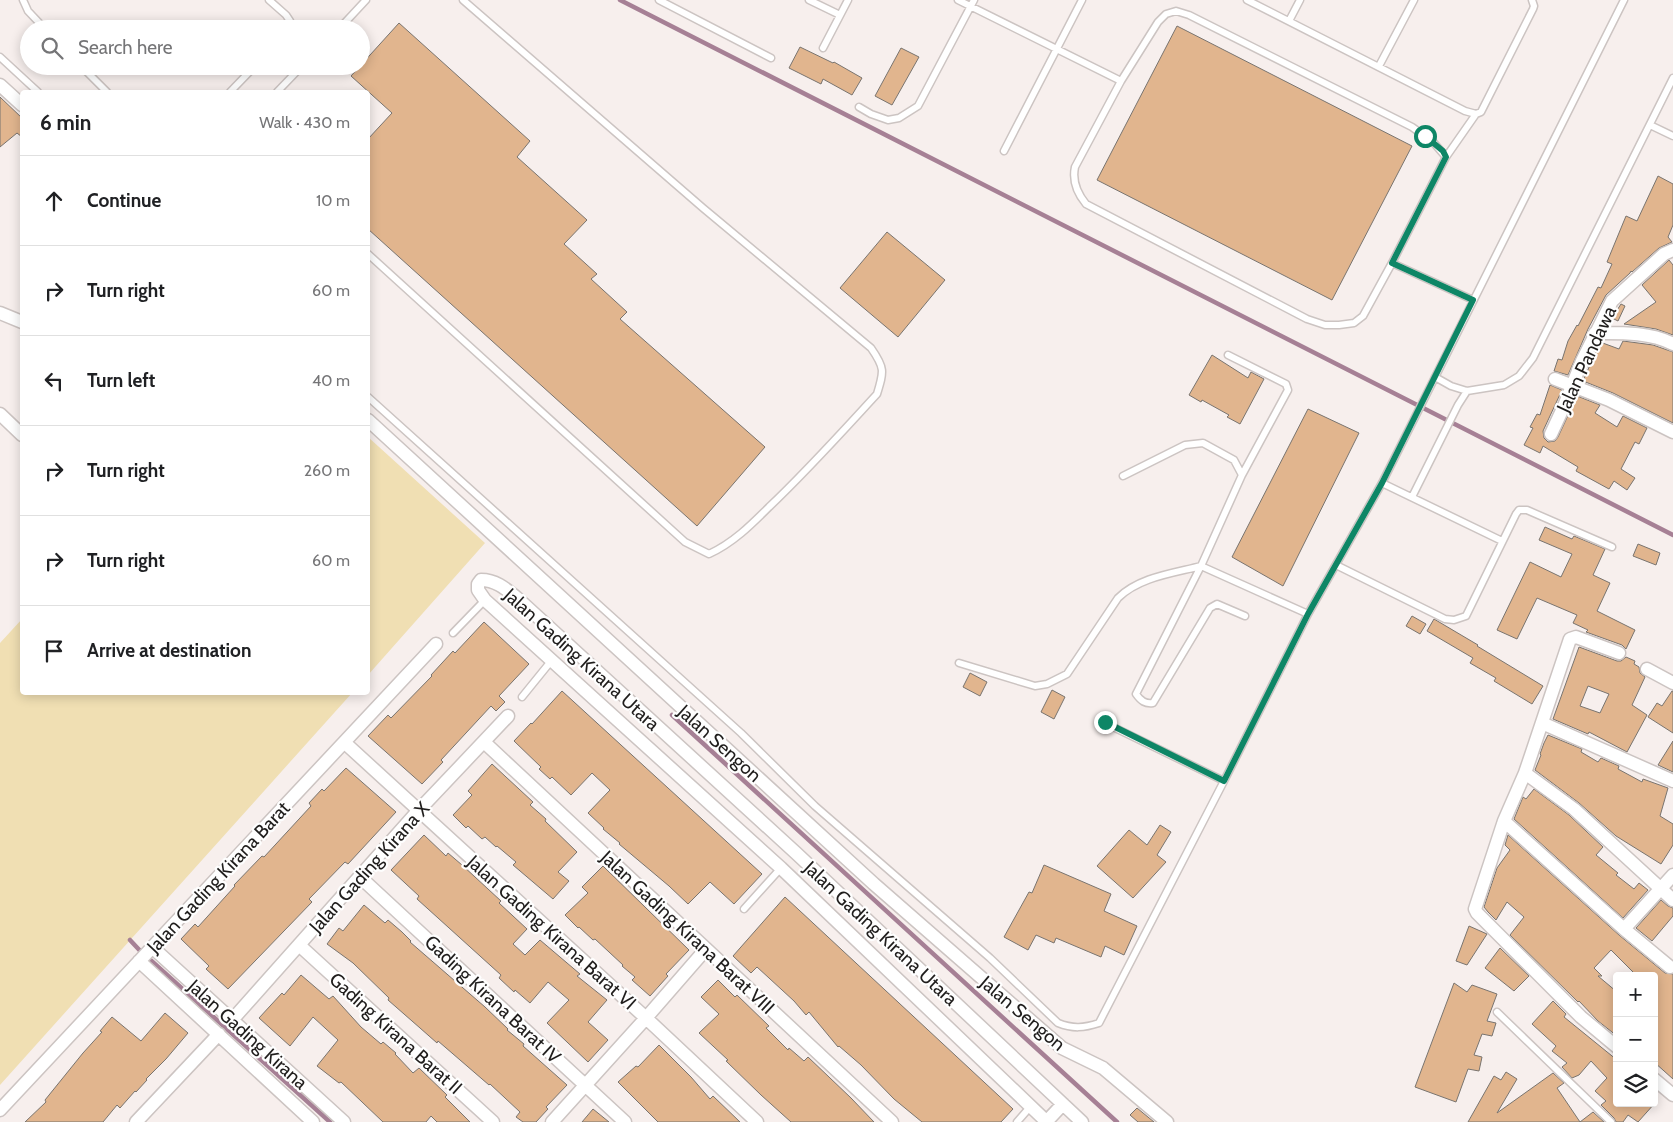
<!DOCTYPE html>
<meta charset="utf-8">
<style>
:root{--surface:#fff;--page:#f2f2f2;--text:#202124;--muted:#757577;--line:#e0e0e0}
body{margin:0;font-family:Cabin,sans-serif;background:var(--page);color:var(--text)}
.controls{position:absolute;right:15px;bottom:15px;display:grid;overflow:hidden;border-radius:5px;box-shadow:0 2px 12px #0003}
.controls button{width:45px;height:45px;display:grid;place-items:center;padding:0;border:0;border-bottom:1px solid var(--line);background:var(--surface);color:var(--text);font:25px sans-serif}
.stop{position:absolute;width:15px;height:15px;margin:-11px;border:4px solid #0e8666;border-radius:50%;background:#fff}
.stop.end{background:#0e8666;border-color:#fff;box-shadow:0 1px 5px #0008}
.list{margin:0;padding:0;list-style:none}
h2{display:flex;justify-content:space-between;align-items:center;height:65px;margin:0;padding:0 20px;font-size:21px}
h2 small{font-size:16px;font-weight:400;color:var(--muted)}
.list li{display:grid;grid-template-columns:32px 1fr auto;gap:15px;align-items:center;box-sizing:border-box;height:90px;padding:0 20px;border-top:1px solid var(--line)}
.list b{display:block;font-size:19px;white-space:nowrap}
.list em{font-size:16px;font-style:normal;color:var(--muted)}
.icon{flex:none;width:28px;height:28px;fill:none;stroke:currentColor;stroke-width:2;stroke-linecap:round;stroke-linejoin:round}
.map{position:relative;flex:none;width:1673px;height:1122px;overflow:hidden}
.search{position:absolute;background:var(--surface);box-shadow:0 2px 12px #0003;left:20px;top:20px;width:350px;height:55px;display:flex;align-items:center;gap:12px;box-sizing:border-box;padding:0 18px;border-radius:28px;color:var(--muted);font-size:19px}
.panel{position:absolute;background:var(--surface);box-shadow:0 2px 12px #0003;left:20px;top:90px;width:350px;height:605px;border-radius:5px}
.map>svg:first-child{display:block}
.green{fill:#f0dfb3}
.lines{fill:none;stroke-linecap:round;stroke-linejoin:round}
.stream{stroke:#a68095;stroke-width:4.5}
.building{fill:#e1b58e;stroke:#79746f;fill-rule:evenodd}
.service-casing{stroke:#ccc4c2;stroke-width:9}
.minor-casing{stroke:#ccc4c2;stroke-width:15}
.service{stroke:#fff;stroke-width:6}
.minor{stroke:#fff;stroke-width:12}
.route{stroke:#0e8666;stroke-width:6}
.labels{text-anchor:middle;stroke-width:4.5;stroke-linejoin:round;paint-order:stroke}
.street-label{font-size:19px;fill:#1f1d1c;stroke:#fefefe}
</style>
<div class="map">
<svg width="1673" height="1122" viewBox="0 0 1673 1122">
<rect width="100%" height="100%" fill="#f7efed"/>
<path class="green" d="M 368,437 L 485,543 L 368,675 Z
M 22,619 L 22,692 L 352,693 L 0,1085 L 0,643 Z"/>
<g class="lines">
<path class="stream" d="M 620,0 L 1673,535
M 672,715 L 1117,1122
M 130,940 L 144,955
M 146,956 L 330,1122"/>
</g>
<path class="building" d="M 399,23 L 530,141 L 517,157 L 587,220 L 564,244 L 597,274 L 591,279 L 627,312 L 620,319 L 765,447 L 697,526 L 368,229 L 368,139 L 392,113 L 351,76 Z
M 1177,26 L 1412,146 L 1332,300 L 1097,180 Z
M 800,47 L 833,63 L 834,62 L 862,78 L 852,95 L 823,79 L 821,84 L 789,68 Z
M 901,48 L 919,57 L 892,105 L 875,96 Z
M 0,97 L 22,118 L 22,137 L 17,133 L 0,147 Z
M 1658,176 L 1673,184 L 1673,225 L 1668,237 L 1672,242 L 1659,248 L 1632,272 L 1631,271 L 1630,273 L 1606,295 L 1588,329 L 1568,375 L 1554,371 L 1558,359 L 1562,360 L 1568,341 L 1577,325 L 1578,326 L 1598,287 L 1601,288 L 1612,264 L 1607,262 L 1626,216 L 1637,221 Z
M 887,232 L 945,280 L 898,337 L 840,288 Z
M 1669,260 L 1673,265 L 1673,335 L 1656,329 L 1624,324 L 1656,302 L 1642,285 Z
M 1621,304 L 1625,306 L 1618,321 L 1612,318 Z
M 1623,341 L 1653,345 L 1673,352 L 1673,423 L 1613,393 L 1583,381 L 1600,342 L 1619,349 Z
M 1212,355 L 1248,378 L 1251,372 L 1264,379 L 1240,424 L 1227,417 L 1229,415 L 1202,400 L 1201,402 L 1189,395 Z
M 1550,385 L 1562,390 L 1543,431 L 1544,438 L 1548,442 L 1555,441 L 1558,437 L 1577,396 L 1600,405 L 1595,413 L 1617,427 L 1623,416 L 1647,428 L 1639,444 L 1635,442 L 1621,469 L 1635,478 L 1627,490 L 1614,481 L 1609,489 L 1576,471 L 1578,467 L 1543,446 L 1540,453 L 1524,445 L 1533,428 L 1530,427 L 1537,414 L 1540,415 Z
M 1308,409 L 1359,433 L 1283,586 L 1232,557 Z
M 1545,527 L 1572,539 L 1574,536 L 1605,549 L 1593,575 L 1610,583 L 1597,611 L 1635,630 L 1626,649 L 1622,645 L 1586,632 L 1588,630 L 1573,623 L 1577,615 L 1537,598 L 1517,639 L 1497,630 L 1530,562 L 1561,577 L 1572,554 L 1539,540 Z
M 1638,544 L 1660,553 L 1656,565 L 1633,556 Z
M 1412,616 L 1426,624 L 1420,634 L 1406,626 Z
M 1434,619 L 1478,645 L 1477,646 L 1543,686 L 1532,704 L 1494,681 L 1496,678 L 1470,663 L 1473,658 L 1427,631 Z
M 484,622 L 529,664 L 499,696 L 505,702 L 496,711 L 491,706 L 441,760 L 443,762 L 422,784 L 368,736 L 388,715 L 391,718 L 432,676 L 431,675 L 453,651 L 455,653 Z
M 1579,647 L 1617,661 L 1621,661 L 1626,657 L 1635,661 L 1634,664 L 1639,667 L 1640,673 L 1645,677 L 1632,705 L 1647,715 L 1627,752 L 1589,732 L 1588,734 L 1553,719 ZM 1588,686 L 1609,694 L 1600,713 L 1580,706 Z
M 970,673 L 987,682 L 980,696 L 963,687 Z
M 1052,690 L 1065,697 L 1054,719 L 1041,712 Z
M 562,691 L 762,874 L 734,904 L 710,882 L 688,904 L 669,886 L 619,844 L 620,843 L 603,829 L 604,828 L 588,813 L 610,790 L 592,773 L 571,795 L 552,777 L 550,779 L 539,769 L 541,767 L 514,741 L 531,723 L 532,724 Z
M 1672,691 L 1673,691 L 1673,733 L 1648,717 L 1657,703 L 1662,706 Z
M 1548,735 L 1582,749 L 1581,752 L 1598,762 L 1601,758 L 1619,766 L 1618,769 L 1642,782 L 1643,779 L 1668,788 L 1660,816 L 1673,824 L 1673,845 L 1661,864 L 1616,836 L 1579,803 L 1535,770 L 1541,755 L 1540,754 L 1544,743 Z
M 1673,741 L 1673,772 L 1658,765 Z
M 492,764 L 533,802 L 530,805 L 546,819 L 545,821 L 577,852 L 558,872 L 569,881 L 553,899 L 513,865 L 516,862 L 497,846 L 496,847 L 485,837 L 482,839 L 468,826 L 466,828 L 453,815 L 472,795 L 468,791 Z
M 346,768 L 396,812 L 348,864 L 345,862 L 309,899 L 312,902 L 228,989 L 206,969 L 209,966 L 181,939 L 195,924 L 198,927 L 235,886 L 234,885 L 262,856 L 264,857 L 311,806 L 309,803 L 322,789 L 324,791 Z
M 1534,789 L 1569,815 L 1603,847 L 1596,855 L 1618,873 L 1616,875 L 1634,889 L 1639,883 L 1648,890 L 1623,918 L 1514,819 L 1523,797 L 1526,799 Z
M 1160,825 L 1171,832 L 1157,855 L 1166,862 L 1133,898 L 1097,866 L 1129,830 L 1147,845 Z
M 424,835 L 446,856 L 448,853 L 462,865 L 501,901 L 499,903 L 527,929 L 513,944 L 525,955 L 540,940 L 580,974 L 577,976 L 607,1000 L 588,1022 L 608,1040 L 588,1062 L 547,1023 L 569,1000 L 548,982 L 530,1003 L 515,990 L 514,992 L 499,978 L 501,975 L 417,899 L 419,896 L 391,870 Z
M 1508,835 L 1619,935 L 1665,973 L 1673,974 L 1673,1079 L 1654,1062 L 1654,976 L 1637,976 L 1611,950 L 1594,968 L 1602,976 L 1598,976 L 1617,992 L 1617,1036 L 1598,1021 L 1579,1001 L 1578,1002 L 1510,935 L 1524,917 L 1507,902 L 1496,920 L 1488,912 L 1484,907 L 1497,868 L 1510,850 L 1505,845 Z
M 1044,865 L 1111,894 L 1104,911 L 1137,926 L 1124,955 L 1105,946 L 1101,957 L 1056,938 L 1054,943 L 1036,935 L 1028,950 L 1004,937 L 1029,892 L 1032,893 Z
M 603,866 L 689,950 L 666,974 L 668,976 L 650,996 L 632,980 L 635,977 L 622,966 L 623,965 L 595,939 L 593,940 L 579,927 L 578,928 L 565,915 L 588,893 L 582,887 Z
M 785,897 L 1013,1109 L 1001,1122 L 922,1122 L 894,1099 L 861,1065 L 839,1046 L 838,1047 L 809,1012 L 806,1015 L 794,1001 L 757,967 L 751,973 L 733,956 Z
M 1661,900 L 1668,906 L 1673,908 L 1673,916 L 1652,941 L 1636,928 Z
M 364,905 L 385,923 L 388,920 L 402,932 L 411,941 L 410,942 L 485,1007 L 508,1029 L 507,1030 L 524,1044 L 523,1046 L 567,1085 L 546,1107 L 548,1109 L 536,1122 L 523,1122 L 516,1117 L 520,1112 L 490,1084 L 489,1085 L 438,1041 L 437,1043 L 420,1028 L 388,1000 L 389,998 L 353,963 L 327,944 L 339,928 L 343,931 Z
M 1469,926 L 1487,934 L 1467,965 L 1456,961 Z
M 1500,948 L 1529,976 L 1514,991 L 1485,968 Z
M 301,975 L 329,999 L 333,996 L 361,1027 L 381,1044 L 383,1042 L 396,1053 L 395,1054 L 413,1073 L 419,1068 L 447,1095 L 445,1097 L 470,1122 L 437,1122 L 431,1116 L 426,1122 L 383,1122 L 341,1082 L 339,1083 L 317,1066 L 338,1040 L 313,1017 L 290,1046 L 259,1018 L 282,993 L 284,995 Z
M 718,980 L 735,997 L 737,995 L 769,1026 L 766,1028 L 788,1050 L 789,1048 L 804,1061 L 808,1057 L 851,1098 L 874,1122 L 791,1122 L 761,1095 L 726,1061 L 728,1060 L 699,1033 L 719,1014 L 701,997 Z
M 1454,983 L 1467,992 L 1472,985 L 1497,994 L 1487,1021 L 1496,1023 L 1492,1036 L 1482,1034 L 1474,1055 L 1482,1057 L 1479,1071 L 1468,1069 L 1456,1102 L 1415,1087 Z
M 1553,1001 L 1566,1014 L 1564,1017 L 1617,1060 L 1617,1103 L 1655,1103 L 1638,1122 L 1628,1115 L 1623,1122 L 1616,1122 L 1614,1118 L 1601,1105 L 1606,1101 L 1595,1091 L 1607,1078 L 1591,1061 L 1579,1075 L 1572,1078 L 1562,1067 L 1567,1063 L 1552,1051 L 1556,1046 L 1532,1024 Z
M 165,1013 L 188,1033 L 166,1059 L 146,1079 L 147,1080 L 136,1092 L 135,1091 L 120,1108 L 117,1105 L 103,1122 L 25,1122 L 46,1102 L 45,1100 L 83,1053 L 102,1032 L 100,1031 L 112,1017 L 141,1041 Z
M 659,1045 L 691,1077 L 710,1099 L 713,1096 L 740,1122 L 658,1122 L 618,1082 L 636,1066 L 638,1067 Z
M 1506,1072 L 1517,1079 L 1497,1113 L 1553,1073 L 1564,1083 L 1557,1088 L 1580,1122 L 1593,1112 L 1604,1122 L 1468,1122 L 1494,1076 L 1501,1080 Z
M 1137,1108 L 1154,1122 L 1138,1122 L 1130,1115 Z
M 593,1109 L 609,1122 L 582,1122 Z"/>
<g class="lines">
<defs>
<path id="service" d="M 23,0 L 28,11 L 45,29
M 269,0 L 286,15 L 290,21 L 289,29
M 659,0 L 771,58
M 809,0 L 840,15
M 958,0 L 1121,81
M 1247,0 L 1465,111 L 1476,114
M 1176,11 L 1189,15 L 1412,127 L 1434,143 L 1446,157 L 1392,263 L 1363,316 L 1354,323 L 1339,325 L 1325,325 L 1307,319 L 1086,204 C 1077,193 1072,181 1075,167 L 1121,81 L 1158,22 L 1166,14 Z
M 1289,21 L 1300,0
M 339,29 L 366,0
M 823,48 L 848,0
M 0,57 L 38,92
M 81,66 L 107,92
M 1379,66 L 1414,0
M 230,92 L 255,66
M 277,92 L 302,66
M 859,107 L 871,114 L 888,120 L 899,118 L 918,106 L 974,0
M 1650,125 L 1673,136
M 1004,151 L 1082,0
M 1446,157 L 1476,114 L 1481,112 L 1533,9 L 1534,6 L 1532,0
M 368,254 L 685,542 L 709,554 C 733,543 751,525 769,507 C 807,471 842,432 877,394 C 884,371 885,368 871,348 L 703,208 L 463,0
M 1392,263 L 1473,300
M 1228,355 L 1286,384 L 1288,390 L 1242,475
M 1435,377 L 1451,386 L 1467,391 L 1504,385 L 1519,376 L 1533,358 L 1673,78
M 368,397 L 741,733 L 815,806 L 990,958 L 1058,1023 C 1073,1029 1084,1028 1099,1023 L 1224,781 L 1308,614 L 1382,483 L 1624,0
M 1123,476 L 1185,445 L 1203,443 L 1234,460 L 1242,475 L 1201,566 L 1308,614
M 1382,483 L 1502,541
M 1412,497 L 1458,405 L 1467,391
M 1336,565 L 1445,619 L 1454,620 L 1466,616 L 1516,514 L 1519,510 L 1527,510 L 1612,547
M 453,633 L 485,600
M 959,663 L 1035,686 L 1047,684 L 1067,674 L 1118,598 C 1139,577 1174,573 1201,566 L 1136,694 C 1141,701 1145,704 1153,703 L 1210,608 L 1217,604 L 1245,616
M 522,697 L 552,660
M 1105,723 L 1224,781
M 744,909 L 781,868
M 1497,1012 L 1611,1122
M 1017,1122 L 1031,1106"/>
<path id="minor" d="M 0,85 L 22,105
M 0,313 L 22,322
M 1595,333 C 1621,333 1650,332 1673,344
M 1555,379 L 1609,400 L 1673,432
M 0,414 L 22,435
M 368,420 L 874,884 L 1062,1048 L 1103,1068 L 1167,1122
M 1551,434 L 1564,406 L 1582,361 L 1612,301 L 1664,254 L 1673,250
M 1647,669 L 1673,683
M 1542,723 L 1673,781
M 484,742 L 892,1122
M 345,743 L 646,1018 L 757,1122
M 1525,773 L 1574,809 L 1673,900
M 1504,821 L 1624,929 L 1670,967
M 360,877 L 625,1122
M 1624,929 L 1673,875
M 299,945 L 493,1122
M 152,947 L 344,1122
M 139,961 L 313,1122
M 233,1019 L 418,811 L 508,716
M 1617,1047 L 1581,1017 L 1477,913 L 1475,909 L 1504,821 L 1525,773 L 1570,639 L 1576,637 L 1619,653
M 1654,1079 L 1673,1095
M 0,1110 L 436,644
M 136,1122 L 219,1034
M 552,1122 L 646,1018 L 706,949
M 1046,1122 L 1063,1104
M 1047,1122 L 781,868 L 485,600 L 478,590 L 478,584 L 481,580 C 496,580 506,589 517,598 L 796,853 L 1082,1122"/>
</defs>
<use href="#service" class="service-casing"/>
<use href="#minor" class="minor-casing"/>
<use href="#service" class="service"/>
<use href="#minor" class="minor"/>
</g>
<g class="lines">
<path class="route" d="M 1105,722 L 1224,781 L 1308,614 L 1382,483 L 1473,300 L 1392,263 L 1446,157 L 1443,151 L 1425,136"/>
</g>
<g class="labels">
<g class="street-label">
<text transform="translate(1586 359) rotate(-65)" y="7">Jalan Pandawa</text>
<text transform="translate(582 659) rotate(42)" y="7">Jalan Gading Kirana Utara</text>
<text transform="translate(720 743) rotate(42)" y="7">Jalan Sengon</text>
<text transform="translate(369 867) rotate(-48)" y="7">Jalan Gading Kirana X</text>
<text transform="translate(218 877) rotate(-47)" y="7">Jalan Gading Kirana Barat</text>
<text transform="translate(552 932) rotate(42)" y="7">Jalan Gading Kirana Barat VI</text>
<text transform="translate(688 932) rotate(43)" y="7">Jalan Gading Kirana Barat VIII</text>
<text transform="translate(881 933) rotate(43)" y="7">Jalan Gading Kirana Utara</text>
<text transform="translate(493 999) rotate(43)" y="7">Gading Kirana Barat IV</text>
<text transform="translate(1023 1013) rotate(40)" y="7">Jalan Sengon</text>
<text transform="translate(396 1033) rotate(42)" y="7">Gading Kirana Barat II</text>
<text transform="translate(248 1034) rotate(42)" y="7">Jalan Gading Kirana</text>
</g>
</g>
</svg>
<div class="controls">
<button>+</button>
<button>−</button>
<button><svg class="icon" aria-label="layers" viewBox="0 0 24 24"><path d="M12 4l9 5-9 5-9-5zM3 14l9 5 9-5"/></svg></button>
</div>
<div class="stop" style="left:1425px;top:136px"></div>
<div class="stop end" style="left:1105px;top:722px"></div>
<div class="search"><svg class="icon" aria-label="search" viewBox="0 0 24 24"><circle cx="10" cy="10" r="6"/><path d="M15 15l6 6"/></svg>Search here</div>
<section class="panel">
<h2>6 min<small>Walk · 430 m</small></h2>
<ul class="list">
<li><svg class="icon" aria-label="ahead" viewBox="0 0 24 24"><path d="M12 20V5M6 11l6-6 6 6"/></svg><div><b>Continue</b></div><em>10 m</em></li>
<li><svg class="icon" aria-label="right" viewBox="0 0 24 24"><path d="M7 20v-9h11M14 6l5 5-5 5"/></svg><div><b>Turn right</b></div><em>60 m</em></li>
<li><svg class="icon" aria-label="left" viewBox="0 0 24 24"><path d="M17 20v-9H6M10 6l-5 5 5 5"/></svg><div><b>Turn left</b></div><em>40 m</em></li>
<li><svg class="icon" aria-label="right" viewBox="0 0 24 24"><path d="M7 20v-9h11M14 6l5 5-5 5"/></svg><div><b>Turn right</b></div><em>260 m</em></li>
<li><svg class="icon" aria-label="right" viewBox="0 0 24 24"><path d="M7 20v-9h11M14 6l5 5-5 5"/></svg><div><b>Turn right</b></div><em>60 m</em></li>
<li><svg class="icon" aria-label="arrive" viewBox="0 0 24 24"><path d="M6 21V4h12l-3 4 3 4H6"/></svg><div><b>Arrive at destination</b></div></li>
</ul>
</section>
</div>
